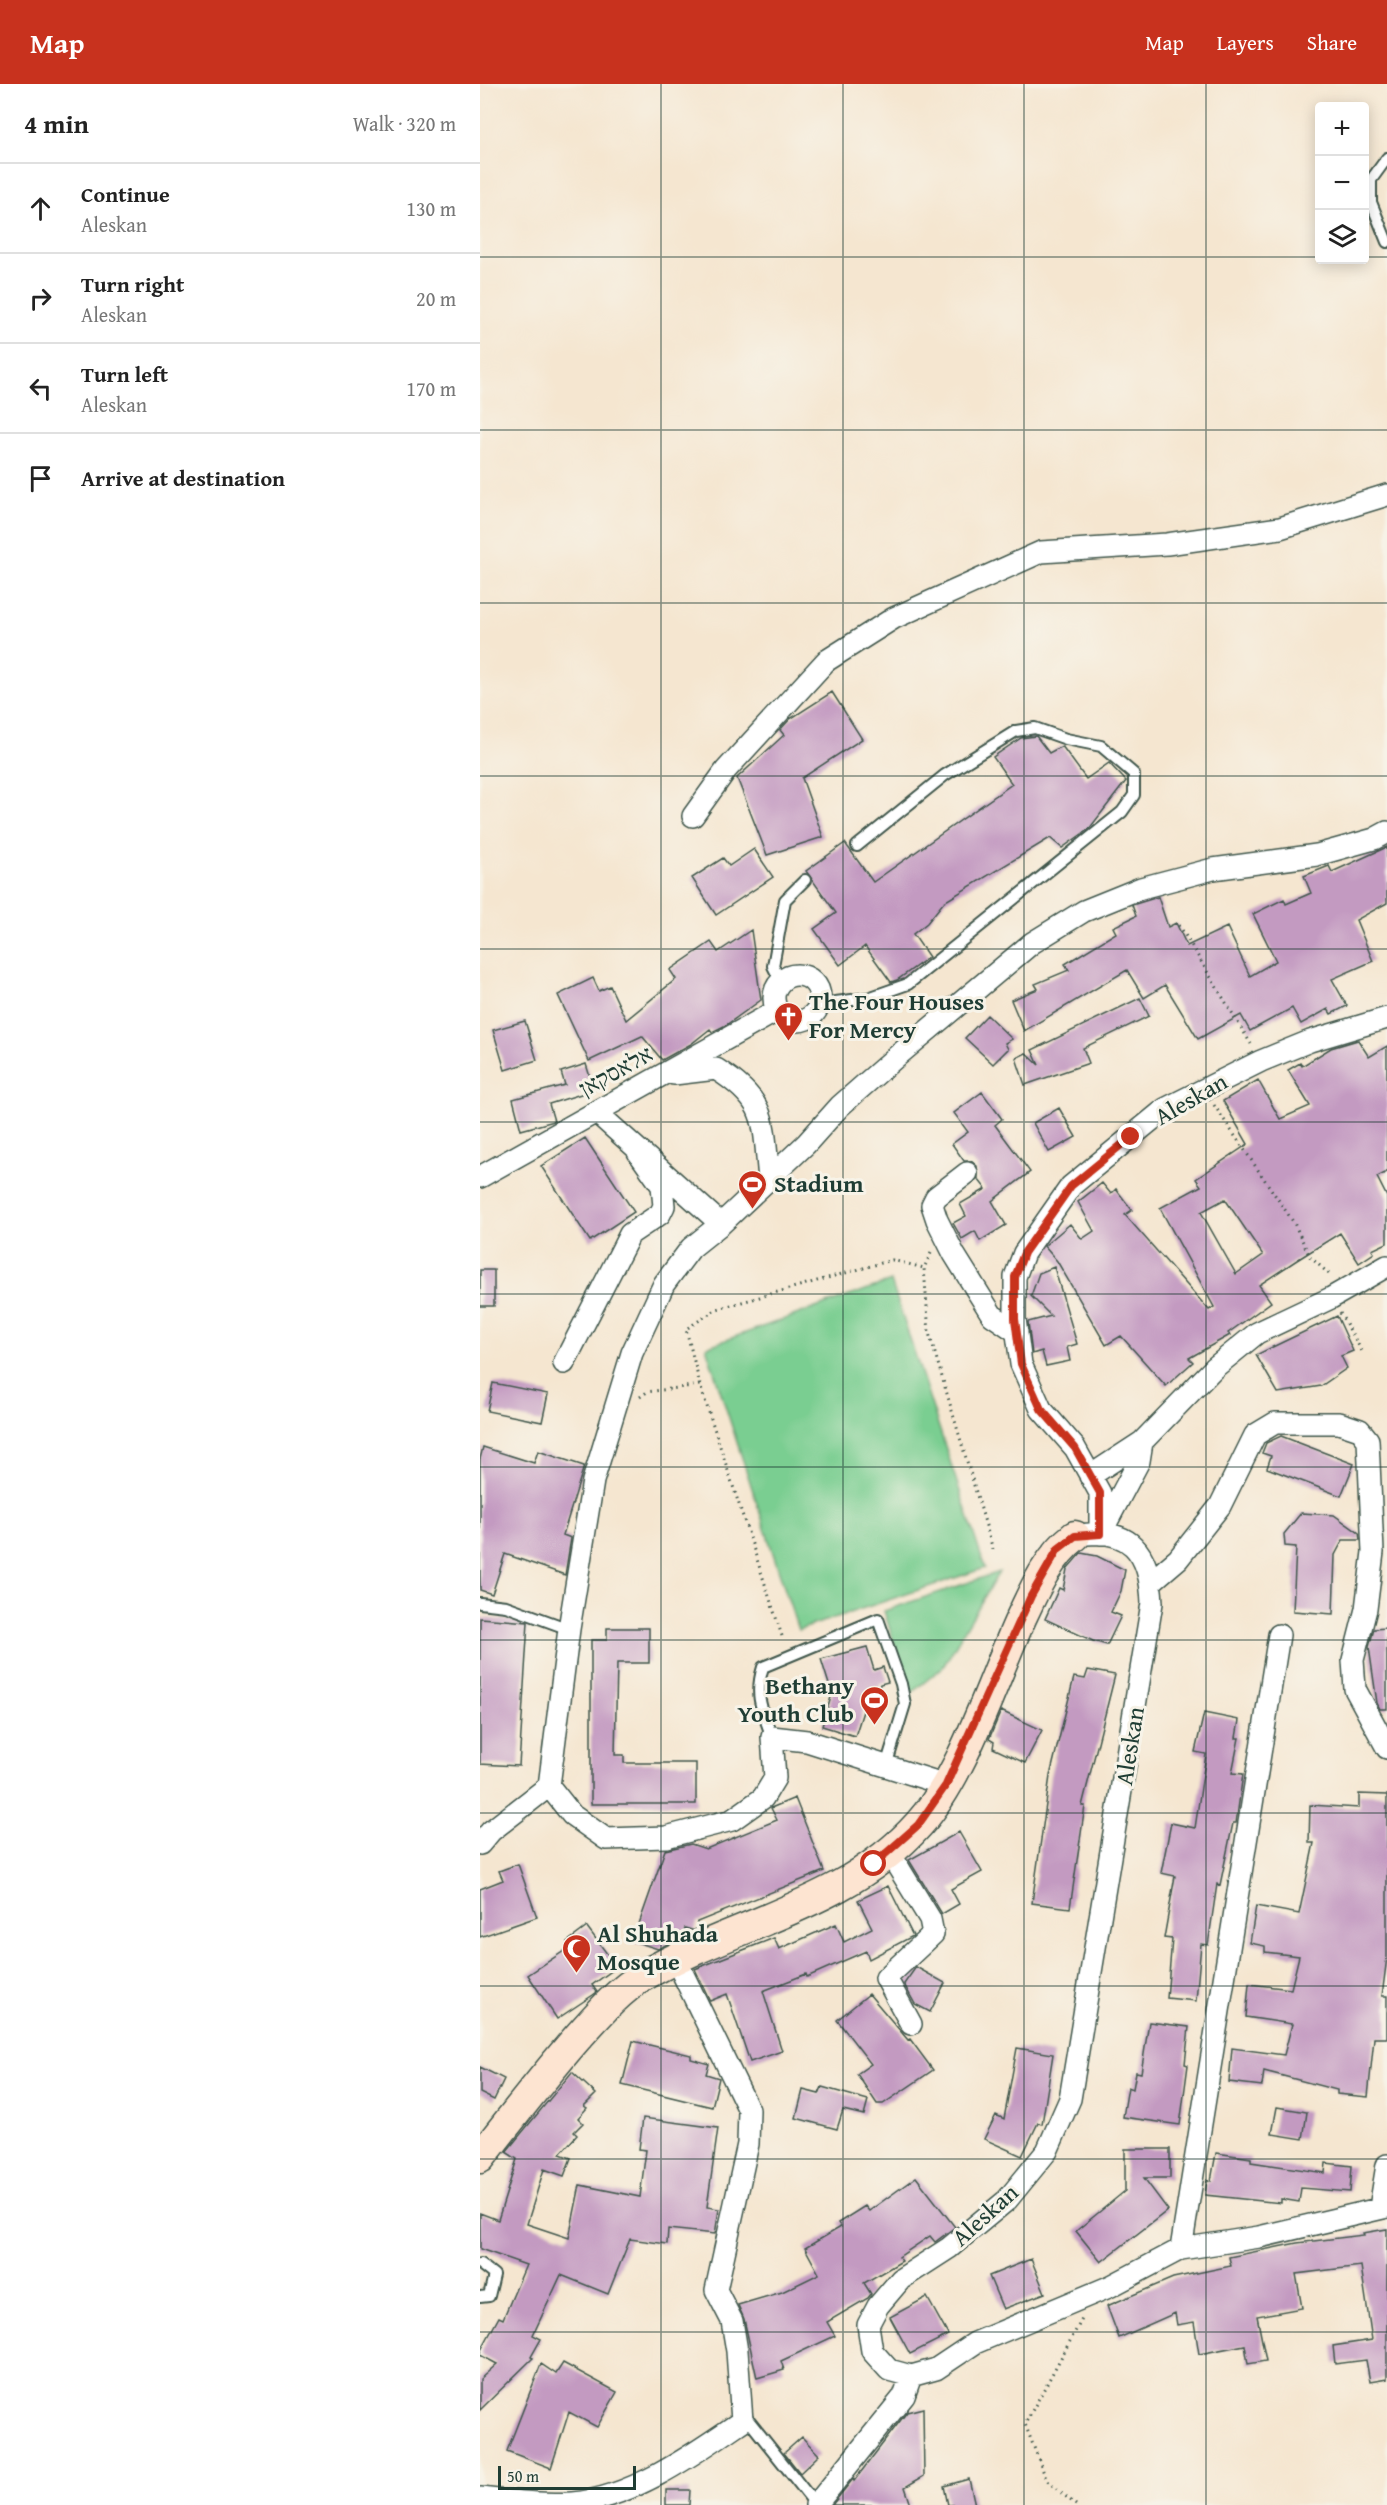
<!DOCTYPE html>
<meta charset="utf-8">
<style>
:root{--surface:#fff;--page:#f2f2f2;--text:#222;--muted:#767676;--line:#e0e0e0;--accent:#c8321e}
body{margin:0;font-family:"Gentium Book Plus","Frank Ruhl Libre",serif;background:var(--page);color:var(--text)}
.controls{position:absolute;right:18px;top:18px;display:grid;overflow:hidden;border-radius:6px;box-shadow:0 3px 15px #0003}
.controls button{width:54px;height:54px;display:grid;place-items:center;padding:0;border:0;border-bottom:2px solid var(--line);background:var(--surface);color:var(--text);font:30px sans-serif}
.scale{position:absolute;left:18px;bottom:15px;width:138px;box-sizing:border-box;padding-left:6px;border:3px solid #1f3d34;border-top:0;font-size:16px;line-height:21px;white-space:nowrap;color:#1f3d34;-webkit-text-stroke:4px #f7f3e8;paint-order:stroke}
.stop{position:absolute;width:18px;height:18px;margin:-14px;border:4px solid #c8321e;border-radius:50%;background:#fff}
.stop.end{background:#c8321e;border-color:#fff;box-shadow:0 2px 6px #0008}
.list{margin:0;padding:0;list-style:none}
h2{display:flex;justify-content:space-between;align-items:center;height:78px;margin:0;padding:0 24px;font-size:26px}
h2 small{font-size:20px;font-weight:400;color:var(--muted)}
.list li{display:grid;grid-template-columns:39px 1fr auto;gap:18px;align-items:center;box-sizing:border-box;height:90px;padding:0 24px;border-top:2px solid var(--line)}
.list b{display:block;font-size:22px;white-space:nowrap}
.list p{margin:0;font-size:20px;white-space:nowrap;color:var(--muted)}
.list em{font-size:20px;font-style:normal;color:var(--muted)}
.icon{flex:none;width:33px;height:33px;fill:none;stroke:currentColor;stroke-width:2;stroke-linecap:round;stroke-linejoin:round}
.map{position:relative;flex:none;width:907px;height:2421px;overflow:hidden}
header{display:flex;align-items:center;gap:36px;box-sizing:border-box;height:84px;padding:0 30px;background:var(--accent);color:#fff}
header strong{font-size:28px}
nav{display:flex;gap:33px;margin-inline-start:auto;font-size:21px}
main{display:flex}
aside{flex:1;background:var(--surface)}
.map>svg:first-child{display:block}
.green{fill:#7ace91;stroke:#4c8662;stroke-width:1.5}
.building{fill:#c39ac1;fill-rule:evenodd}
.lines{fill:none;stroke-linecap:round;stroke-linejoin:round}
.lane-casing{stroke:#3f564b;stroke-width:14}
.street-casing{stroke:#3f564b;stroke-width:24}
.secondary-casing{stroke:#3f564b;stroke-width:33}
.path{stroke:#3f564b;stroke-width:3;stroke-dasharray:1.5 4.5;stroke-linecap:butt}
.lane{stroke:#fff;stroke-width:10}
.street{stroke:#fff;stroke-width:21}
.secondary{stroke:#fde4d1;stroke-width:30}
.route{stroke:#c8321e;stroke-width:8}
.grid{fill:none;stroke:#1f3d34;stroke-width:1.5;stroke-opacity:0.55}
.labels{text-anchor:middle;stroke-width:6;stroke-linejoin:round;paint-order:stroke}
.poi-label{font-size:24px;font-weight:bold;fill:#1f3d34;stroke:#f7f3e8;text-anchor:start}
.street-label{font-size:24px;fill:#1f3d34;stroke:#f7f3e8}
</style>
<header>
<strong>Map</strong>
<nav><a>Map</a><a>Layers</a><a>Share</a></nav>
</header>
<main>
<aside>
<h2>4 min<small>Walk · 320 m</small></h2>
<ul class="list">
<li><svg class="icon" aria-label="ahead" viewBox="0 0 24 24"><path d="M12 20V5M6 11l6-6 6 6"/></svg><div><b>Continue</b><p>Aleskan</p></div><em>130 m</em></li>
<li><svg class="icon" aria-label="right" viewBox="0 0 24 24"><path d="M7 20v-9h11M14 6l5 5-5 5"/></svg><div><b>Turn right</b><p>Aleskan</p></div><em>20 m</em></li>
<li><svg class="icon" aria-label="left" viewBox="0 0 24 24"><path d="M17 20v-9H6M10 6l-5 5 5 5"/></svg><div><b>Turn left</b><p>Aleskan</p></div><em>170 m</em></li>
<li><svg class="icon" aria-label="arrive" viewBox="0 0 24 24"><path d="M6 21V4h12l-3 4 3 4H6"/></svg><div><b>Arrive at destination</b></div></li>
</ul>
</aside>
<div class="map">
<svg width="907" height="2421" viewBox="0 0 907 2421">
<rect width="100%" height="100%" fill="#f7f3e8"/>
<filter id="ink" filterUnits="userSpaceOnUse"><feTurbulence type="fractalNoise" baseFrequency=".0167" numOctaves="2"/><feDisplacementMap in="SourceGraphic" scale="12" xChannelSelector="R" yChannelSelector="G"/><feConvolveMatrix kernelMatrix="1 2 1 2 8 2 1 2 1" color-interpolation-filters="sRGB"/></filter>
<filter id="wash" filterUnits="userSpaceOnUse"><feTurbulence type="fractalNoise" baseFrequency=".008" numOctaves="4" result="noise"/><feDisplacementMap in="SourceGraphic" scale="24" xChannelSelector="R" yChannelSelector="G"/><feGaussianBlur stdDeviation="1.35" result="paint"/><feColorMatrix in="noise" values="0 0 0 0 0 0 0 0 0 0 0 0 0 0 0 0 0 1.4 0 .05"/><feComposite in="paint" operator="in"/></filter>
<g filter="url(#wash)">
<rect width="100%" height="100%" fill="#f5e6d0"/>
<path class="green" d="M 411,1197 L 505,1484 L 318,1546 L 226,1263 Z
M 519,1488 L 463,1583 L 430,1610 L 404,1527 Z"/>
<g id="blocks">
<path class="building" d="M 352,608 L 382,655 L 322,694 L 343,753 L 287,771 L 257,694 L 304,651 L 300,646 L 310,635 Z
M 556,652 L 569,669 L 582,662 L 606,695 L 629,679 L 646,697 L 609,745 L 582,764 L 570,754 L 464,818 L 447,839 L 433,850 L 449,873 L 417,896 L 411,898 L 385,862 L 360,881 L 334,845 L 356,829 L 326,787 L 365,759 L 393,798 L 532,700 L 513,673 L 541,654 Z
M 907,763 L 907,819 L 876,836 L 893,877 L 852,895 L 867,922 L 851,930 L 848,925 L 821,940 L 812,924 L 770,947 L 761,931 L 718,955 L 685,901 L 664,914 L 647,886 L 544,947 L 531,916 L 558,905 L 555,900 L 589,886 L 585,880 L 636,849 L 633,843 L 656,832 L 652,821 L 678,813 L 688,843 L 696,839 L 707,862 L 747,843 L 770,892 L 796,877 L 773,830 L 804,815 L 806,820 L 831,809 L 824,792 L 849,782 L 852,788 Z
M 274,765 L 293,793 L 236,831 L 212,794 L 243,774 L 249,782 Z
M 271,846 L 281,916 L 246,941 L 232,948 L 230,945 L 211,960 L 182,976 L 162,952 L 109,977 L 78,911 L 113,894 L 119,907 L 130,902 L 146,936 L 196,895 L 190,886 L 231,858 L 238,868 Z
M 660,914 L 669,932 L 603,964 L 609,979 L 545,1001 L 536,974 L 546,969 L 559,981 L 552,966 Z
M 507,931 L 532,955 L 525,959 L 528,965 L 513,980 L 485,954 Z
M 45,937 L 57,976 L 25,986 L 13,946 Z
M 878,956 L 889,973 L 907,962 L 907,1088 L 897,1093 L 907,1113 L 907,1159 L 892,1166 L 894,1169 L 879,1179 L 860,1149 L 817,1176 L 779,1201 L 791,1218 L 748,1249 L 750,1251 L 709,1274 L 713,1278 L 686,1302 L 641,1252 L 626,1261 L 577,1177 L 564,1162 L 590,1140 L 602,1155 L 614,1147 L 598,1118 L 622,1099 L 631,1110 L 636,1105 L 652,1126 L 645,1131 L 729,1226 L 734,1223 L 680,1124 L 721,1102 L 716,1095 L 768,1060 L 743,1017 L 778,996 L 800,1035 L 830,1022 L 808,986 L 820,979 L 822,982 L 851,964 ZM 745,1115 L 783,1171 L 756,1190 L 721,1128 Z
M 106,980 L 114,1006 L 69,1020 L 74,1037 L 41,1046 L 33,1015 L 85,1001 L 81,988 Z
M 502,1008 L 522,1035 L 515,1041 L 550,1088 L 512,1117 L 526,1141 L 500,1157 L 495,1147 L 482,1155 L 473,1139 L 486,1132 L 480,1120 L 506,1105 L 498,1095 L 497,1082 L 491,1077 L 484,1077 L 472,1060 L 488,1048 L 474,1029 Z
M 579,1024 L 596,1053 L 569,1068 L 553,1039 Z
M 105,1054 L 154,1128 L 110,1157 L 61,1082 Z
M 574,1183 L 597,1260 L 587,1263 L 590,1277 L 566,1282 L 562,1267 L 552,1270 L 548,1238 L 571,1232 L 551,1212 L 559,1189 Z
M 0,1186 L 14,1186 L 14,1222 L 0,1222 Z
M 857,1232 L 873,1267 L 861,1272 L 867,1284 L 841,1302 L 798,1309 L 776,1271 Z
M 13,1299 L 68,1310 L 62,1338 L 7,1327 Z
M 801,1352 L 874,1380 L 861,1412 L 787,1384 L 791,1372 L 782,1369 L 786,1359 Z
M 3,1363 L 54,1379 L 58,1367 L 104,1382 L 83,1451 L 91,1454 L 85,1491 L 25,1470 L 12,1510 L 0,1506 L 0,1375 Z
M 821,1429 L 854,1431 L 879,1449 L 880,1456 L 863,1456 L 855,1471 L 853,1530 L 813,1527 L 816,1463 L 805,1462 L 804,1450 Z
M 601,1469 L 617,1472 L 645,1486 L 641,1507 L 631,1528 L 641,1532 L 627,1561 L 613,1557 L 565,1535 L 579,1504 L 583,1506 L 587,1485 Z
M 0,1534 L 48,1538 L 39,1682 L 0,1680 Z
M 127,1544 L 169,1544 L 169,1579 L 137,1579 L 135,1671 L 144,1671 L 144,1679 L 216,1679 L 216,1720 L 111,1720 L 111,1556 L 127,1556 Z
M 907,1544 L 907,1625 L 900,1625 L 897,1619 L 889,1563 L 894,1545 Z
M 387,1563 L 394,1586 L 403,1583 L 408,1598 L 400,1600 L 395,1617 L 387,1615 L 375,1652 L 342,1642 L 352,1610 L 341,1575 Z
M 608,1586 L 635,1591 L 602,1722 L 605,1722 L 590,1824 L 552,1819 L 570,1692 L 594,1593 L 605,1595 Z
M 521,1627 L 562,1646 L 545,1679 L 513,1664 L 514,1658 L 509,1655 Z
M 724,1629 L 759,1636 L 756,1654 L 759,1654 L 752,1689 L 763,1690 L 756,1739 L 753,1739 L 740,1801 L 737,1800 L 728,1861 L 721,1860 L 716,1917 L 687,1914 L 692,1855 L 684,1854 L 695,1792 L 681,1789 L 691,1739 L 715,1744 L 726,1670 L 715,1668 Z
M 879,1710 L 907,1711 L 907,1873 L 902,1912 L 907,1912 L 907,1954 L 894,1954 L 888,2013 L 857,2010 L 857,2006 L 784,1987 L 782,2002 L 749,1998 L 752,1964 L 804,1971 L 812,1940 L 766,1933 L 769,1900 L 811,1905 L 819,1872 L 785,1868 L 785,1862 L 770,1859 L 776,1822 L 819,1830 L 834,1759 L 829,1759 L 830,1721 L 879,1724 Z
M 315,1714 L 344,1787 L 217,1838 L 215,1847 L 205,1844 L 203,1852 L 178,1865 L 153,1857 L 185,1766 L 211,1760 L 226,1765 L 297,1736 L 291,1724 Z
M 479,1748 L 502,1788 L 471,1805 L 479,1820 L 462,1830 L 429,1776 Z
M 38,1780 L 57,1833 L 0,1853 L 0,1805 L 23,1796 L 19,1787 Z
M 408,1802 L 433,1852 L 389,1875 L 386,1867 L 327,1893 L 326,1890 L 283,1907 L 302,1967 L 270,1978 L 247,1910 L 230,1917 L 215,1885 L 294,1854 L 299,1865 L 356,1840 L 364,1858 L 392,1844 L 378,1816 Z
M 107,1843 L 137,1883 L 112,1901 L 117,1908 L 113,1911 L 77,1935 L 48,1891 L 90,1863 L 87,1858 Z
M 436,1883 L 465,1899 L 450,1928 L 435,1920 L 424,1900 Z
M 389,1910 L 428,1956 L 430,1955 L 453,1986 L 403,2020 L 397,2020 L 377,1990 L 391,1980 L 357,1936 Z
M 669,1938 L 709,1943 L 705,1980 L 708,1981 L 700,2041 L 643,2033 L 648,2003 L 653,2005 L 656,1988 L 661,1989 Z
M 153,1957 L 211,1971 L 211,1975 L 229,1980 L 226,1990 L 239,1994 L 232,2023 L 142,2001 Z
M 537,1964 L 573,1970 L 562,2040 L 558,2039 L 542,2072 L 504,2055 L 516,2031 L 524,2035 Z
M 0,1983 L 24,1995 L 14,2016 L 0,2009 Z
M 92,1988 L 116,2010 L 104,2022 L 107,2024 L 98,2034 L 103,2039 L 94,2048 L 97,2051 L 80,2070 L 91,2074 L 84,2092 L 64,2085 L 47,2140 L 89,2154 L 100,2101 L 160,2113 L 166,2066 L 159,2065 L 163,2034 L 238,2044 L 227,2123 L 239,2125 L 235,2150 L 188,2145 L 187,2160 L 150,2155 L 128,2210 L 81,2191 L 53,2251 L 61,2255 L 51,2273 L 53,2274 L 0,2326 L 0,2295 L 17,2280 L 0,2271 L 0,2268 L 19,2233 L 23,2235 L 46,2181 L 0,2165 L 0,2129 L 18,2136 L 37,2075 L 26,2068 Z
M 342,2003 L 388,2016 L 384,2031 L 363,2026 L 357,2045 L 316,2034 L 323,2006 L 339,2010 Z
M 797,2023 L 827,2028 L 823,2055 L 792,2050 Z
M 645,2065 L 690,2065 L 690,2094 L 664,2094 L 688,2126 L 621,2178 L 596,2147 L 645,2107 Z
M 736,2069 L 771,2074 L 771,2078 L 845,2089 L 846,2079 L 872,2082 L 870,2108 L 821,2104 L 819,2118 L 801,2115 L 801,2119 L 725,2111 L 727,2096 L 731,2097 Z
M 436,2093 L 475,2143 L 455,2158 L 450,2152 L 419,2173 L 422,2177 L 384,2199 L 391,2210 L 388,2214 L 347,2238 L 355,2252 L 301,2277 L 304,2286 L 277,2294 L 264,2235 L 258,2221 L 302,2208 L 339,2190 L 325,2164 L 361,2143 L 358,2139 L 385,2122 L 389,2127 Z
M 907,2145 L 907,2295 L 890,2298 L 886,2276 L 855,2280 L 853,2262 L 892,2256 L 881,2182 L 816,2190 L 822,2224 L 777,2232 L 786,2277 L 768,2280 L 765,2261 L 719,2270 L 714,2238 L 697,2241 L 695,2229 L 639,2254 L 627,2222 L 693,2194 L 751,2182 L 749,2173 L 817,2159 L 884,2151 L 883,2149 Z
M 551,2175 L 565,2209 L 523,2225 L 509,2192 Z
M 447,2213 L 468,2251 L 430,2270 L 410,2233 Z
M 83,2279 L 137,2308 L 117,2343 L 89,2328 L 71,2384 L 27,2367 L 61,2280 L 76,2290 Z
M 443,2324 L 444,2392 L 425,2403 L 431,2421 L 352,2421 L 373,2395 L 374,2397 L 427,2328 Z
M 322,2353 L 339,2371 L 320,2389 L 304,2369 Z
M 489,2395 L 495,2421 L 468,2421 L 464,2402 Z
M 186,2406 L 210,2406 L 209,2421 L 186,2421 Z"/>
</g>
</g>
<g filter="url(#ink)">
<use href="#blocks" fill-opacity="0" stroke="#3f564b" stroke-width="1.5"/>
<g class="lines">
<defs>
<path id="lane" d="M 907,74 L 891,96 L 891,118 L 907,158
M 301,898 L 293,882 L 305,816 L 325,796
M 339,920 L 388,914 L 428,900 L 642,728 L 654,711 L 654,690 L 621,662 L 586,655 L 555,644 L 536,647 L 465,691 L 377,762
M 0,1519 L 26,1522 L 89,1545
M 292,1653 C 282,1626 274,1612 283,1583 L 398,1535 L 421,1600 L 425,1620 L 406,1682
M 0,2180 L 14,2191 L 9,2212 L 0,2213
M 262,2332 L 266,2333 L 336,2421"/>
<path id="street" d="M 213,732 L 246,686 L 346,577 L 414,534 L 561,468 L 687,460 L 800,444 L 907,411
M294 914a23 23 0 1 1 46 0a23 23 0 1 1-46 0Z
M 194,990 L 236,985 C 289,1018 283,1038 289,1095
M 116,1028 L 241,1140
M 487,1089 L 456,1113 L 452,1121 L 457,1136 L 474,1170 L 512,1231 L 537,1248
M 0,1093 L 298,926
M 84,1279 L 150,1150 L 180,1130 L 184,1122 L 182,1102 L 158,1068
M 610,1392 L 662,1358 L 734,1284 L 777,1249 L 851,1214 L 907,1182
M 622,1447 L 659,1377 L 662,1358
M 620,1450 L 620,1409 L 595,1364 L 561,1325 L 541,1280 L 535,1235 L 535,1193 L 544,1169 L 591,1102 L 685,1025 L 781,977 L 830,957 L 907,934
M 595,1452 C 650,1441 670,1468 672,1519 L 590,2015 L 567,2067 L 527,2116 L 469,2164 L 421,2195 L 398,2222 L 388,2241 L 392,2267 L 409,2286 L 431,2292 L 456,2285 L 495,2259 L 631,2202 L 701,2165 L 779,2153 L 907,2123
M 671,1498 L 698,1475 L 740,1422 L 775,1351 L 795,1339 L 859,1339 L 880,1346 L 888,1356 L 893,1468 L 886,1525 L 873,1576 L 875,1605 L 907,1664
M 466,1701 L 327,1657 L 292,1653 L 295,1694 L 283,1714 L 252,1736 L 186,1753 L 126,1755 L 92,1731 L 69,1702 L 89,1545 L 113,1397 L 152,1269 L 184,1200 L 211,1164 L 241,1140 L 326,1060 L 360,1022 L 416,973 L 552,859 L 604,827 L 661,804 L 733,785 L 837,771 L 894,755 L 907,748
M 0,1760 L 11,1747 L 69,1702
M 409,1768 L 450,1835 L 453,1850 L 406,1894 L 431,1940
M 900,2124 L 907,2081
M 701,2165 L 799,1551
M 0,2414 C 31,2417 62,2421 92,2419 C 153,2414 214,2370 262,2337 L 257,2267 L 252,2237 L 236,2206 L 268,2060 L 269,2026 L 196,1876
M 336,2421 L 424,2312 L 431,2292"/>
<path id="secondary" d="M 0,2074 C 32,2033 63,1993 97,1954 C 117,1932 137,1908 163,1892 C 253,1839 366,1822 439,1740 C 484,1690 512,1597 541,1534 C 555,1504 569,1472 595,1452"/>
</defs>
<use href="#lane" class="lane-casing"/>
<use href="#street" class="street-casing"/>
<use href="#secondary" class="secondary-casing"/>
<path class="path" d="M 699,841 L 771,960
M 734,1021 L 814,1139 L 830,1173 L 849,1190 L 848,1193
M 451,1169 L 444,1184 L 449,1249 L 514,1469
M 860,1229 L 883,1269
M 160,1313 L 167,1308 L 220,1301
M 302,1552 L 220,1301 L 206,1245 L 237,1225 L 412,1176 L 444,1184
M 596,2421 L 567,2397 L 545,2340 L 602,2235"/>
<use href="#lane" class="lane"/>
<use href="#street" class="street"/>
<use href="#secondary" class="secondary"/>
</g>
</g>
<g class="lines" filter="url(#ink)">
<path class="route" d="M 394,1780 L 438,1741 L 466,1701 L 551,1512 L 578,1465 L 595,1452 L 620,1450 L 620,1409 L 595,1364 L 561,1325 L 541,1280 L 535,1235 L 535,1193 L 544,1169 L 591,1102 L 651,1053"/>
</g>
<path class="grid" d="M 181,0 L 181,2421M 363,0 L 363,2421M 544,0 L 544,2421M 726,0 L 726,2421M 0,173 L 840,173M 884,173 L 907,173M 0,346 L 907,346M 0,519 L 907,519M 0,692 L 907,692M 0,865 L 907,865M 0,1038 L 907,1038M 0,1210 L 907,1210M 0,1383 L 907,1383M 0,1556 L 907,1556M 0,1729 L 907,1729M 0,1902 L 907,1902M 0,2075 L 907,2075M 0,2248 L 907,2248"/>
<defs>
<symbol id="church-pin" viewBox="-11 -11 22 30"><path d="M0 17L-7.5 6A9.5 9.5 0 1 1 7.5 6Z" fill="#c8321e" stroke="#f7f3e8"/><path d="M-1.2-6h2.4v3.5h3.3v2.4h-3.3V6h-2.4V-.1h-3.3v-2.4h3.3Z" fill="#fff"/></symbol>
<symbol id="stadium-pin" viewBox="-11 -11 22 30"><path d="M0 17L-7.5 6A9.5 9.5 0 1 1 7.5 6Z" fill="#c8321e" stroke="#f7f3e8"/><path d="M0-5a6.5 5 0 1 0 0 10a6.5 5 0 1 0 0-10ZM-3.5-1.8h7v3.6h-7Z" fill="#fff"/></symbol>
<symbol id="mosque-pin" viewBox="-11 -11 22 30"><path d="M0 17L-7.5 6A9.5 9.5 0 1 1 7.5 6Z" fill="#c8321e" stroke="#f7f3e8"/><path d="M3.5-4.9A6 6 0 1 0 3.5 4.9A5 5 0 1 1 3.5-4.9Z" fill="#fff"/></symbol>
</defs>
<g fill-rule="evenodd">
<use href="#church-pin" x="292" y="916" width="33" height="45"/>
<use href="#stadium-pin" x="256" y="1084" width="33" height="45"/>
<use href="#stadium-pin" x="378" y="1600" width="33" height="45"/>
<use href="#mosque-pin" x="80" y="1848" width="33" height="45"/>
</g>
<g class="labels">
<g class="poi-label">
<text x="329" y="926">The Four Houses<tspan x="329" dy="28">For Mercy</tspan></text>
<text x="294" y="1108">Stadium</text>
<text x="374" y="1610" text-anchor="end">Bethany<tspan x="374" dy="28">Youth Club</tspan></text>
<text x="117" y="1858">Al Shuhada<tspan x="117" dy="28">Mosque</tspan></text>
</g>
<g class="street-label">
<text transform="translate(136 987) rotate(-29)" y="8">אלאסקאן</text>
<text transform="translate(711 1015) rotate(-30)" y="8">Aleskan</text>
<text transform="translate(650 1662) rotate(-81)" y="8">Aleskan</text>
<text transform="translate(505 2131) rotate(-42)" y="8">Aleskan</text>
</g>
</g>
</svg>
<div class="controls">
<button>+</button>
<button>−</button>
<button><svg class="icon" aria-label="layers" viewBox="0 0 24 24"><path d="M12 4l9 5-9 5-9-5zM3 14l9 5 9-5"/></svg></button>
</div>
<div class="scale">50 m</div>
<div class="stop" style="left:394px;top:1780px"></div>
<div class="stop end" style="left:651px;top:1053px"></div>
</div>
</main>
